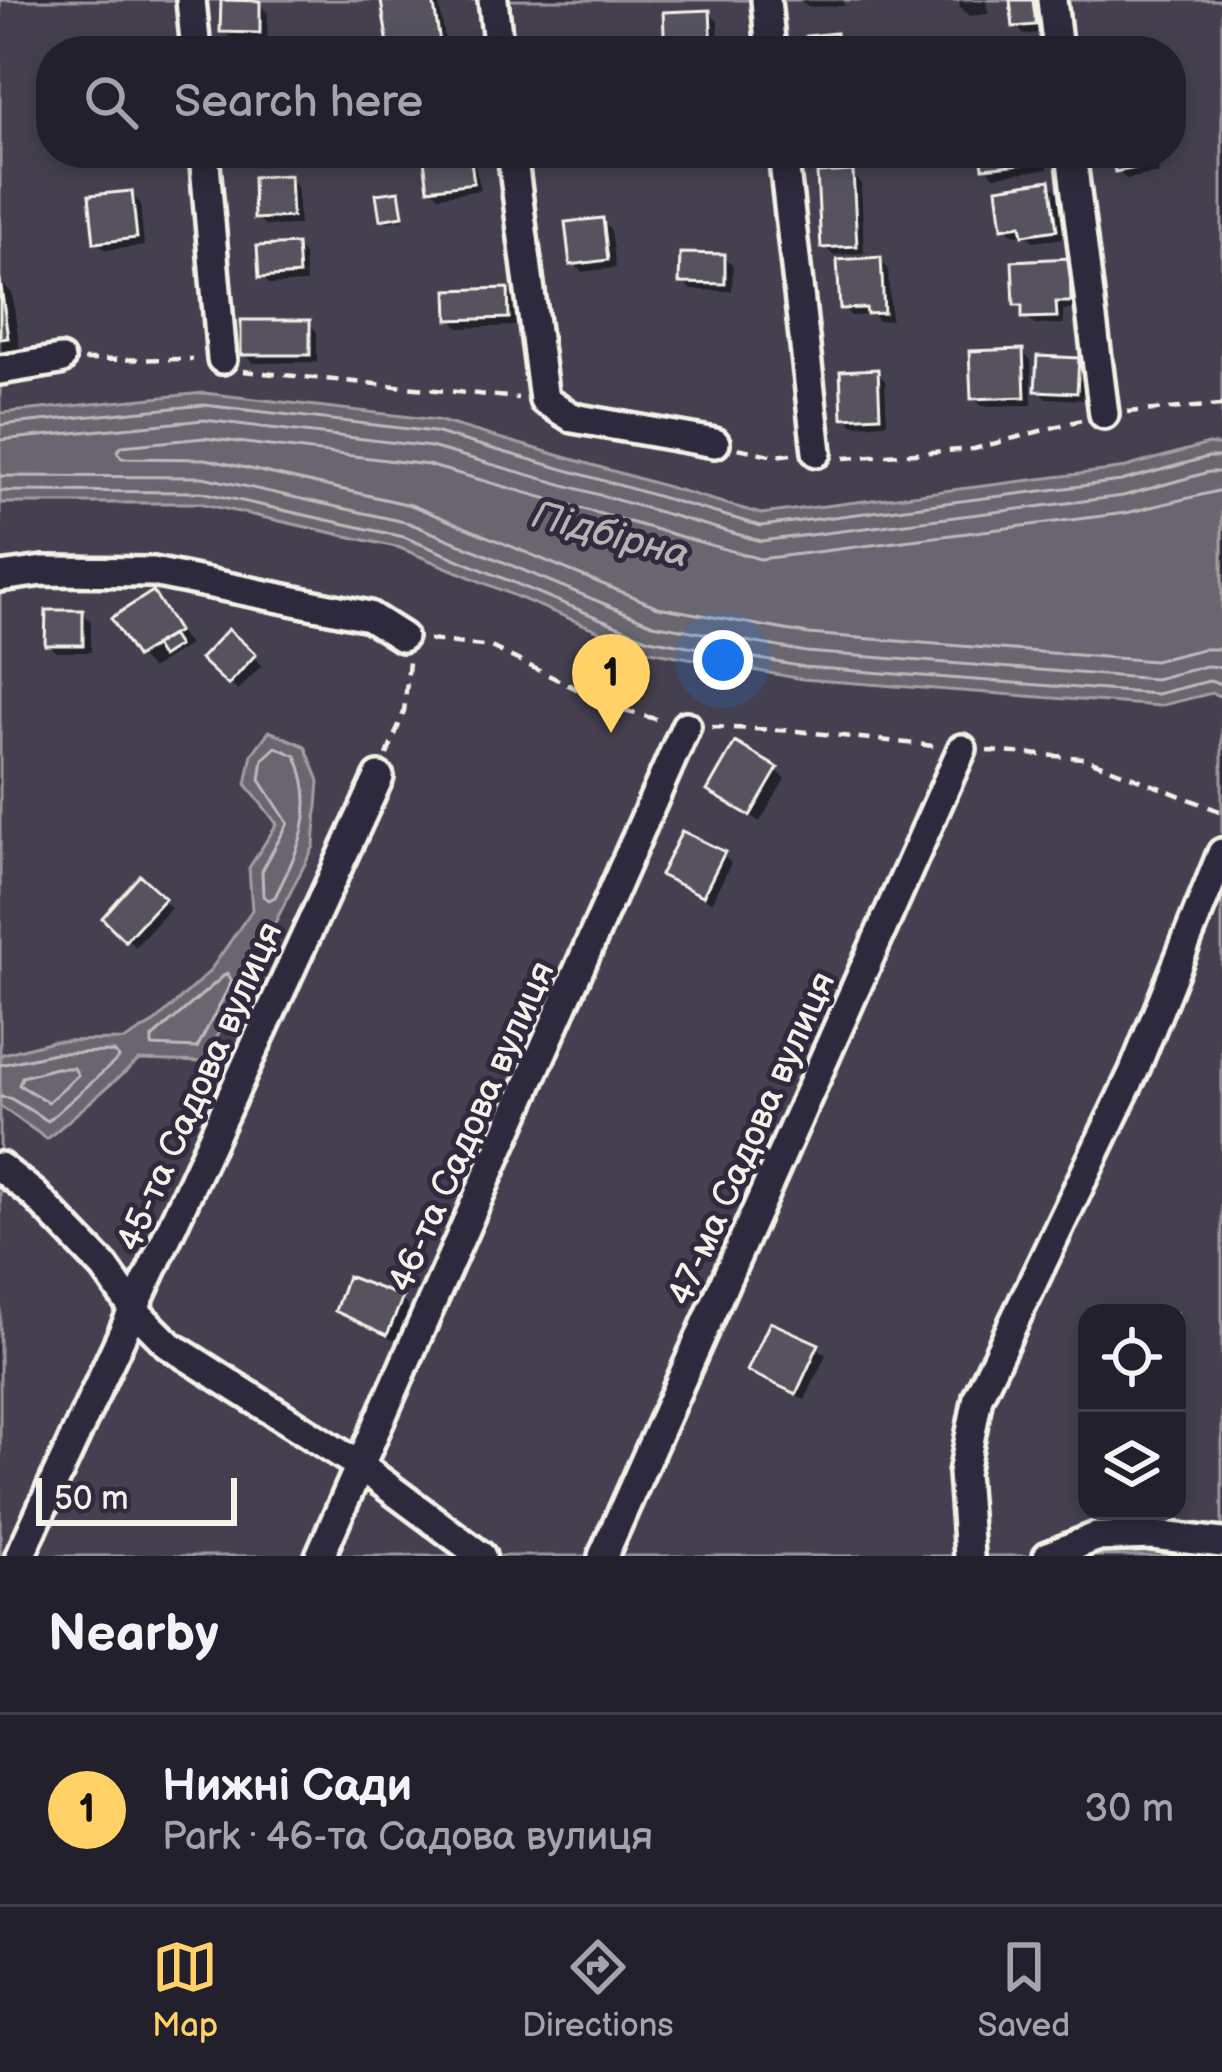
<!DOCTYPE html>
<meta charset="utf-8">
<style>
:root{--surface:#23202e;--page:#2f2d3a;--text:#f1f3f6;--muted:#a3a3aa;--line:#403e4a;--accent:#ffd166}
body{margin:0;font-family:"Balsamiq Sans",sans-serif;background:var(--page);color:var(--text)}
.controls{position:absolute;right:36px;bottom:36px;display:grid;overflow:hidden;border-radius:24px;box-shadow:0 6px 18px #0003}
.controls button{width:108px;height:108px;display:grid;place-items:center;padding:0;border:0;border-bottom:3px solid var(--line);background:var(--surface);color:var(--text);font:60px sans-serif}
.scale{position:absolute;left:36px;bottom:30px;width:201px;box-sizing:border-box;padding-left:12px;border:6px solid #f4f1e8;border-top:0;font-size:33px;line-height:42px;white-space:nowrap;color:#f4f1e8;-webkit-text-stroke:9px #2f2a3d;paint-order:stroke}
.you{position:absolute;left:723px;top:660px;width:42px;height:42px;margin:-30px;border:9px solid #fff;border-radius:50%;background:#1a73e8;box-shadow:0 0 0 18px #1a73e833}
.badge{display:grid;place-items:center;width:78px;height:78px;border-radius:50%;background:var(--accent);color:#111;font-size:39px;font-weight:700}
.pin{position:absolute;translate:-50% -99px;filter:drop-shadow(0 3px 6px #0008)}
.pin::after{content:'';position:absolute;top:63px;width:42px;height:36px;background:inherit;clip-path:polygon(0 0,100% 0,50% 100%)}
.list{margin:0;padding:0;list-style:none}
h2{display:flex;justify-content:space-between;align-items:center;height:156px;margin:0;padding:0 48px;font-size:51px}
h2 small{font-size:39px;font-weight:400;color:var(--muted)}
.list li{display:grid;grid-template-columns:78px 1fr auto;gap:36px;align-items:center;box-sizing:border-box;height:192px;padding:0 48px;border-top:3px solid var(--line)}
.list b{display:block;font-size:45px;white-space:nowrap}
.list p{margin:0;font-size:39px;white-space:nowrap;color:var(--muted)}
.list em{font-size:39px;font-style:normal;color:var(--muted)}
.icon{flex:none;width:66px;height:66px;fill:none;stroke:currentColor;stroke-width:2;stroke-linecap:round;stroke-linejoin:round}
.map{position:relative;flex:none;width:1222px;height:1556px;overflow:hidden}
.search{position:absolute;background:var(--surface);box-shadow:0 6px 18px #0003;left:36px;right:36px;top:36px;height:132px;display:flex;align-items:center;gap:30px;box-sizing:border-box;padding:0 42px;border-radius:48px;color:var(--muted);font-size:45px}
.sheet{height:348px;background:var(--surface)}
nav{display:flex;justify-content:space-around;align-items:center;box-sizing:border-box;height:168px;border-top:3px solid var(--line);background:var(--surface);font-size:33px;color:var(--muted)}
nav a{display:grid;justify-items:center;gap:6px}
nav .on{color:var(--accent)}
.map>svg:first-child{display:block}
.green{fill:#454050;stroke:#9c989c;stroke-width:3;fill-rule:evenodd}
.water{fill:#6a6670;stroke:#a19ea0;stroke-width:3}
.shadow{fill:#0007}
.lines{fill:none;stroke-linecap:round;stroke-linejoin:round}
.shore{stroke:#bdb9b8;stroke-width:3}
.building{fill:#56525f;stroke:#f4f1e8;stroke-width:3}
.minor-casing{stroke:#f4f1e8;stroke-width:36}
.path{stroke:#f4f1e8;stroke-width:4.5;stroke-dasharray:12 9;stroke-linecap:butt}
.minor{stroke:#2f2a3d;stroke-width:27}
.labels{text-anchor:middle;stroke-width:10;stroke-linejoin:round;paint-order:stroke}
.street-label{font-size:36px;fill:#f4f1e8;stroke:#2f2a3d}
.water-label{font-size:39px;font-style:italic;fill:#b6b2b2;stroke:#2f2a3d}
</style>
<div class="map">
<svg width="1222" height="1556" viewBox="0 0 1222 1556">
<rect width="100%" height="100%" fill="#2f2a3d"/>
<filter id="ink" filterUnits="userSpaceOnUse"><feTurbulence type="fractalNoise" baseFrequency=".00833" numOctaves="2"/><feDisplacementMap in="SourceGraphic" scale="24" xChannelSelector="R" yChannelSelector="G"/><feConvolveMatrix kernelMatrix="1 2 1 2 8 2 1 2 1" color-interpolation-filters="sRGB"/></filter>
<g filter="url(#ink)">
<path class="green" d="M 0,0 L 1222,0 L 1222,1556 L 0,1556 ZM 51,51 L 1171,51 L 1171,153 L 51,153 ZM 1087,1313 L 1177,1313 L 1177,1511 L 1087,1511 Z"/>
<path class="water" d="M 204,393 L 437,420 L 761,514 L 1119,469 L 1208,444 L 1222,446 L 1222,697 L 1212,693 L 1159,706 L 802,679 L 645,650 L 400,548 L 199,503 L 0,503 L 0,413 Z
M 269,731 L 305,746 L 319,781 L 314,846 L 204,1062 L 139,1060 L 47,1139 L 0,1106 L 0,1055 L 52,1041 L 125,1040 L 155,1022 L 209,972 L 252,910 L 249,868 L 277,824 L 246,784 L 252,754 Z"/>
<path class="shadow" d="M 230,0 L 259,4 L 268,13 L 267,40 L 232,39 L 223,31 L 234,4 Z
M 406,0 L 435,0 L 439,4 L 447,51 L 392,51 L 384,4 Z
M 800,0 L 844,0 L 844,6 L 807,7 Z
M 959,0 L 986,0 L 988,14 L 969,16 L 960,7 Z
M 1013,0 L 1039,1 L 1043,32 L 1024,35 L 1016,26 Z
M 709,13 L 718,21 L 719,51 L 668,51 Z
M 435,153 L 472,153 L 481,190 L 439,196 L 431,188 Z
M 984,153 L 1047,153 L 1048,169 L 994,176 L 986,167 Z
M 1115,153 L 1155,153 L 1159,173 L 1126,179 L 1117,170 Z
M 852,174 L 861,183 L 864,253 L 833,255 L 824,246 Z
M 289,178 L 297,187 L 299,225 L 266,226 L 257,218 Z
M 1049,183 L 1058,192 L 1064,238 L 1034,242 L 1026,234 L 1014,235 L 1005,227 Z
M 131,194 L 140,203 L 144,246 L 106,250 L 97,242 Z
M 398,194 L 405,219 L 387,222 L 383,219 Z
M 602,221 L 611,230 L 616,268 L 582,272 L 573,263 Z
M 296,247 L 304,255 L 306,283 L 270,285 L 262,277 Z
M 724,257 L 733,265 L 732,291 L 691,290 L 682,281 Z
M 880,260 L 888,269 L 891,320 L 878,321 L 873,315 L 851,316 L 843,308 Z
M 1069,261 L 1077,270 L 1079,310 L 1063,310 L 1064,324 L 1034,325 L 1017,304 Z
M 0,281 L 12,293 L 20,351 L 0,353 Z
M 507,291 L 515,299 L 516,326 L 459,328 L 451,319 Z
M 309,323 L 317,332 L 317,362 L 253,363 L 244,354 Z
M 1022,352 L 1031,360 L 1032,405 L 982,406 L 974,398 Z
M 1078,361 L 1086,370 L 1085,400 L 1046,398 L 1038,389 Z
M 877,372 L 885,381 L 887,423 L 854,425 L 845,416 Z
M 153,595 L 189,645 L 151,669 L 140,658 L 157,647 Z
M 82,613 L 91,621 L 91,652 L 57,652 L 48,643 Z
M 228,633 L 262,665 L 238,691 L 204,659 Z
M 777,770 L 785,779 L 760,822 L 710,790 Z
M 723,855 L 731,863 L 712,902 L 672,883 L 664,874 Z
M 141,880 L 171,908 L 135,947 L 106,918 Z
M 401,1299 L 409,1308 L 395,1341 L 347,1318 L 339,1310 Z
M 817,1347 L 826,1355 L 805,1400 L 759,1379 L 750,1370 Z"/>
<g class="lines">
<path class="shore" d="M 0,425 L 204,405 L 434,432 L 761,526 L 1121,481 L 1208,457 L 1222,457
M 0,440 L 204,420 L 431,447 L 761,541 L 1123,496 L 1209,472 L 1222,472
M 0,476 L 203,477 L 409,523 L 653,624 L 806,652 L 1155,679 L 1206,666 L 1222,667
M 1222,490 L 1126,513 L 760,559 L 428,465 L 204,438 L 122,446 L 117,452 L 122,458 L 206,459 L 411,505 L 658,607 L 808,634 L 1154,661 L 1202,649 L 1222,649
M 0,491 L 201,492 L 404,537 L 649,639 L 804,667 L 1157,694 L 1209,681 L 1222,684
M 276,747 L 296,756 C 319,809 299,849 275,897 L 269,900 L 263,896 L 262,871 L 288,823 L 260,780 L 263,759 Z
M 227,973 L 232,981 L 197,1048 L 152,1046 L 152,1038 Z
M 0,1065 L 54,1053 L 114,1052 L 119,1058 L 48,1121 L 10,1098 L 0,1097
M 56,1068 L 74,1068 L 78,1075 L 48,1102 L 19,1085 L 22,1077 Z"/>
</g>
<path class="building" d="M 221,0 L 260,1 L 260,33 L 220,32 Z
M 433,0 L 441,48 L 389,51 L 381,1 Z
M 1010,0 L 1033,0 L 1036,25 L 1013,27 Z
M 710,10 L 712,51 L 665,51 L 663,12 Z
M 836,33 L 837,51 L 807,51 L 806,36 Z
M 566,34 L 568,51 L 536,51 L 535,36 Z
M 423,153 L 470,153 L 474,183 L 428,189 Z
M 981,153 L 1040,153 L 1041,162 L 983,168 Z
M 1112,153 L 1150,153 L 1152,165 L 1115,172 Z
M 853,171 L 857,246 L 821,248 L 817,173 Z
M 290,175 L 292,217 L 254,219 L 253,177 Z
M 1050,180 L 1057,230 L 1023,235 L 1021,225 L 1002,228 L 997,188 Z
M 132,191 L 137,238 L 94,243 L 89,195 Z
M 399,191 L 403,216 L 380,220 L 376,194 Z
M 603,218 L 608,260 L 570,265 L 565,222 Z
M 297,244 L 299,275 L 259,278 L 257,246 Z
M 680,253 L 725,254 L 725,284 L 679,283 Z
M 881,257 L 884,313 L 867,314 L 866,308 L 840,309 L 837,260 Z
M 1070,258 L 1071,302 L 1056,302 L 1057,317 L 1022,318 L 1022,305 L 1014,305 L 1012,261 Z
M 0,279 L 8,338 L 0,339 Z
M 508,288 L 509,318 L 448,320 L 447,290 Z
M 241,320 L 310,320 L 310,355 L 241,355 Z
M 1023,349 L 1025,397 L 971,399 L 969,351 Z
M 1037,356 L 1079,358 L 1077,393 L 1035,391 Z
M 878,369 L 880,416 L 842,418 L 840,371 Z
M 153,591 L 178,631 L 136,657 L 111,618 Z
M 46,610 L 83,610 L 83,645 L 45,645 Z
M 228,629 L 256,654 L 228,685 L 200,659 Z
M 171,635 L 178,646 L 161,657 L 154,645 Z
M 735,742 L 778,768 L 750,816 L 707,791 Z
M 682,831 L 725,852 L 703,896 L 660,875 Z
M 140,875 L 165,898 L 125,941 L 102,918 Z
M 347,1276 L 403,1297 L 387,1335 L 335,1311 Z
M 770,1322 L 819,1344 L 796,1394 L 747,1371 Z"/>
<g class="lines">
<defs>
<path id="minor" d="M 191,0 L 196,51
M 493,0 L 499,51
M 766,0 L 771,51
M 1052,0 L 1058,51
M 204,153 L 222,359
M 512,153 L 544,400 L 573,418 L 715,443
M 783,153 L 817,452
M 1071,153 L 1104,414
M 0,370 L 60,360
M 0,577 L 43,571 L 153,572 L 369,616 L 402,637
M 0,1167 L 34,1194 L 105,1268 L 135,1311 L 169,1345 L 360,1466 L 481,1556
M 20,1556 L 379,777
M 320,1556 L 686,726
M 603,1556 L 962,749
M 969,1556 L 963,1473 L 978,1397 L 1134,1071 L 1222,853
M 1048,1556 L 1096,1537 L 1152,1535 L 1222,1543"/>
</defs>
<use href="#minor" class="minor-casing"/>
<path class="path" d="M 84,360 L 193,359
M 243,371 L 518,398
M 1127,412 L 1222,405
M 738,448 L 774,456 L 792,454
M 844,458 L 974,449 L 1081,420
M 429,640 L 491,647 L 620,710 L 660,720
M 712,727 L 797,731 L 934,746
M 987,751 L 1084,758 L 1222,812
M 387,755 L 404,712 L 409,662"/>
<use href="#minor" class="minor"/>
</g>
</g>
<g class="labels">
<g class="street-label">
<text transform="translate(198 1086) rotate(-66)" y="13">45-та Садова вулиця</text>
<text transform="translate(470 1126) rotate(-66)" y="13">46-та Садова вулиця</text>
<text transform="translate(750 1138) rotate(-66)" y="13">47-ма Садова вулиця</text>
</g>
<g class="water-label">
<text transform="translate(611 533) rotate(15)" y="14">Підбірна</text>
</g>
</g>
</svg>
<div class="controls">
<button><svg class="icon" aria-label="locate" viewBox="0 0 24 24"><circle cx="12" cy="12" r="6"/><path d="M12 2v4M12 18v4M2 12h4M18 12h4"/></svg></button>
<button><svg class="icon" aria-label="layers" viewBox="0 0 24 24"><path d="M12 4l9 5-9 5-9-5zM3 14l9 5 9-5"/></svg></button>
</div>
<div class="scale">50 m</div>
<div class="you"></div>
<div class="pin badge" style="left:611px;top:733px">1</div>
<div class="search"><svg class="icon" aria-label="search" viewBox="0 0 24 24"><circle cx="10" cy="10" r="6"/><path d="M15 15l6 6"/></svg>Search here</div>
</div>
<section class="sheet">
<h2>Nearby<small></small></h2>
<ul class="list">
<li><span class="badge">1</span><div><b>Нижні Сади</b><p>Park · 46-та Садова вулиця</p></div><em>30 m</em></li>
</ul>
</section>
<nav>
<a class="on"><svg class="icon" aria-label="map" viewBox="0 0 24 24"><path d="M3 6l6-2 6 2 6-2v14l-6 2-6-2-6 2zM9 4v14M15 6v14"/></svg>Map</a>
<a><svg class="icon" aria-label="directions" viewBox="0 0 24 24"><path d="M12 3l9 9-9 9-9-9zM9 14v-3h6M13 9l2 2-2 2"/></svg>Directions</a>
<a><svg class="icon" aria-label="saved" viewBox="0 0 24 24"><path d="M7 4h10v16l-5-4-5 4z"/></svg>Saved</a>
</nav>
